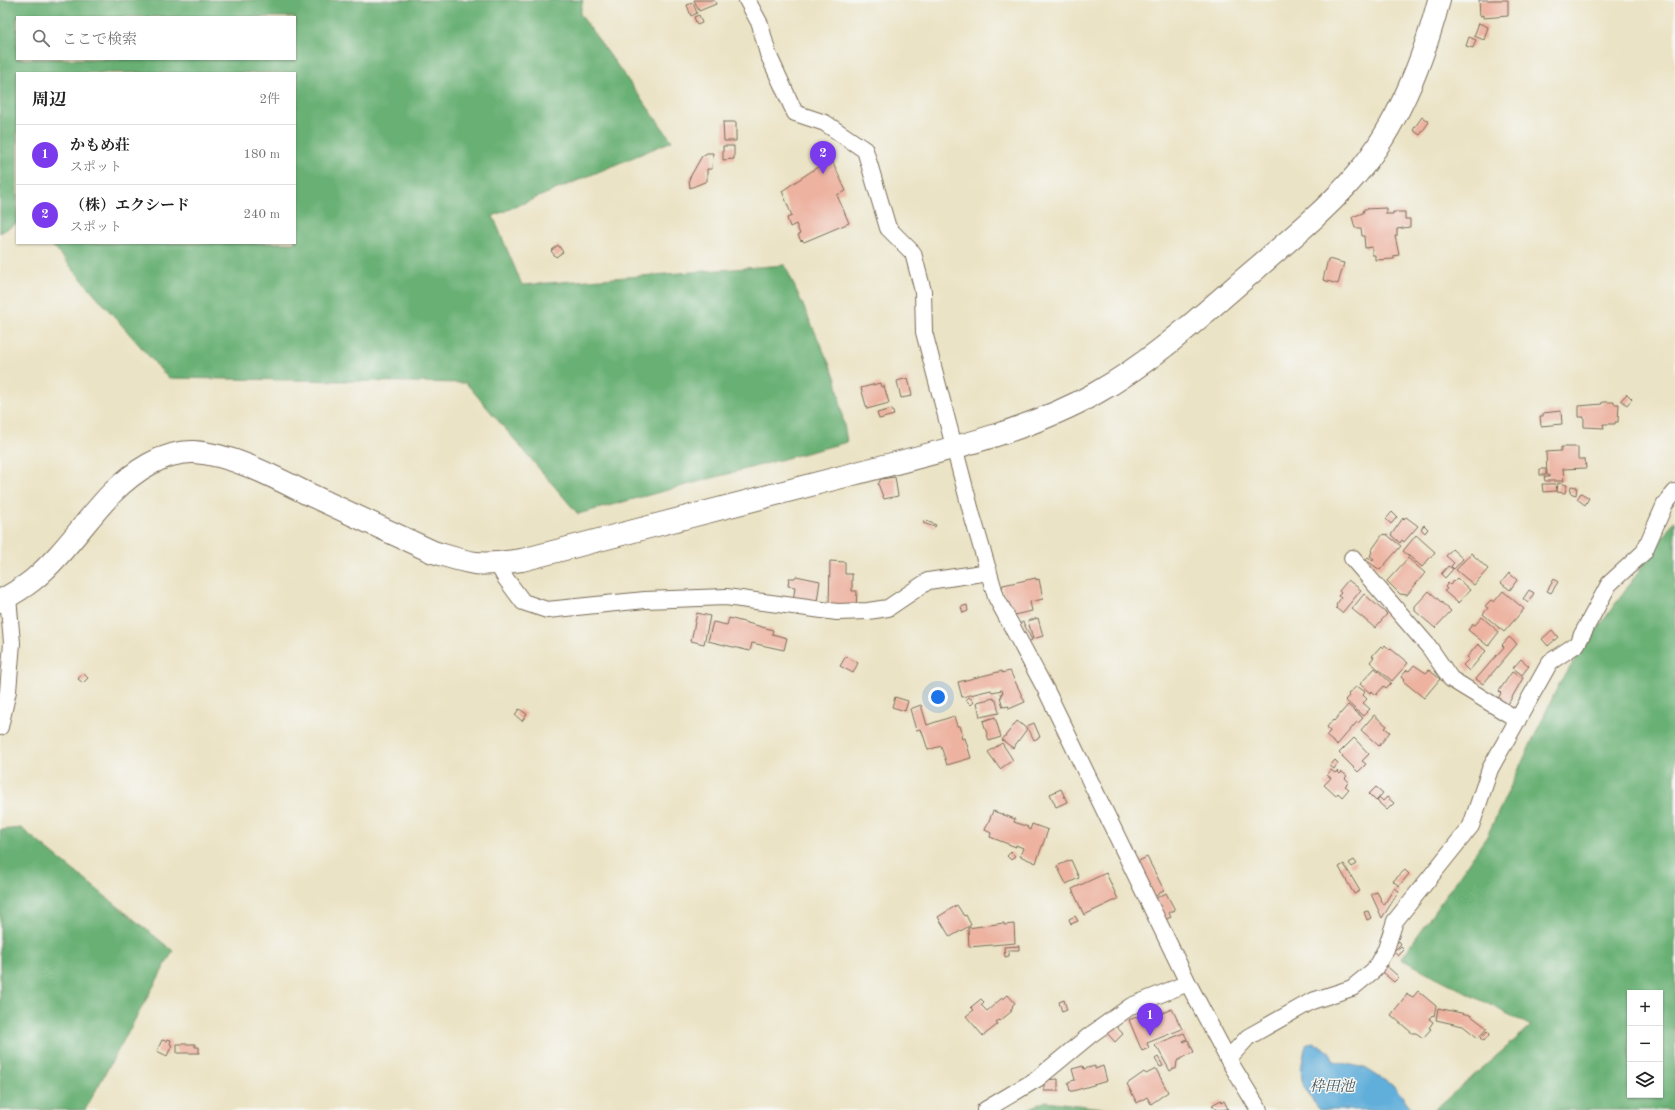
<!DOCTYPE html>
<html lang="ja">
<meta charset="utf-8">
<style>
:root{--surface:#fff;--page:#f2f2f2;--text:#222;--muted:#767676;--line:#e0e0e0;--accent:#7c3aed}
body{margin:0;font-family:"Old Standard TT","Noto Serif JP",serif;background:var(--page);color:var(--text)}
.controls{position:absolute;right:12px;bottom:12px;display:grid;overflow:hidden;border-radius:0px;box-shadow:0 1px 3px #0004}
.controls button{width:36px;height:36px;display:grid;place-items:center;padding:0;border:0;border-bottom:1px solid var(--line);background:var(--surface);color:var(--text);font:20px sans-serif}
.you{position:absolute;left:938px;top:697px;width:14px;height:14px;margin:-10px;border:3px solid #fff;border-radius:50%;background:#1a73e8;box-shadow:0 0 0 6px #1a73e833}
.badge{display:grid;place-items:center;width:26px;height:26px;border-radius:50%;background:var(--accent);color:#fff;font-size:13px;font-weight:700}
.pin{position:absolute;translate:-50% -33px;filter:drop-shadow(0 1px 2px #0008)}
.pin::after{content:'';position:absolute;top:21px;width:14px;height:12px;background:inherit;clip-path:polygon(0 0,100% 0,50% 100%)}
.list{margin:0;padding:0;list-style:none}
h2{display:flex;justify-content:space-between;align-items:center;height:52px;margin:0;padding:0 16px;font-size:17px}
h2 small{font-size:13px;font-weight:400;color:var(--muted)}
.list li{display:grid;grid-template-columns:26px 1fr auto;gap:12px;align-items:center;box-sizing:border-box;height:60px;padding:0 16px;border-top:1px solid var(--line)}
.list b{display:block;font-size:15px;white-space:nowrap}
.list p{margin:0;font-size:13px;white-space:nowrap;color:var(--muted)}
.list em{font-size:13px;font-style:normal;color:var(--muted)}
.icon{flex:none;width:22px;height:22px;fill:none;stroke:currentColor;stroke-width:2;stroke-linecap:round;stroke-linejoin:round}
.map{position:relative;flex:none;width:1675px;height:1110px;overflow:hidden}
.search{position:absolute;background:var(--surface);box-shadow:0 1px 3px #0004;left:16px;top:16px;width:280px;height:44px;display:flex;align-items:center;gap:10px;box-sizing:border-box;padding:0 14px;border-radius:0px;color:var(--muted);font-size:15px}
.panel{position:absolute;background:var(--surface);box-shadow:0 1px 3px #0004;left:16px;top:72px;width:280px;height:172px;border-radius:0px}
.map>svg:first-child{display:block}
.forest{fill:#69b075;stroke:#526d4a;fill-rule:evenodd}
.water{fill:#61aeda;stroke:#4e6c7c}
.building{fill:#edb2a0}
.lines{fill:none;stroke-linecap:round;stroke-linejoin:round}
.street-casing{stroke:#796b58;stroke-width:18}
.secondary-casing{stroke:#796b58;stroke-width:24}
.street{stroke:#fff;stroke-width:16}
.secondary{stroke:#fff;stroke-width:22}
.labels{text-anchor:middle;stroke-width:3;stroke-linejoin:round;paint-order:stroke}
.water-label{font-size:15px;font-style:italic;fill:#485860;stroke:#f6f6f2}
</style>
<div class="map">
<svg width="1675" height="1110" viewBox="0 0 1675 1110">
<rect width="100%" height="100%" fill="#f6f6f2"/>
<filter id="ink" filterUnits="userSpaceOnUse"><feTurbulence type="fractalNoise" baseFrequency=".025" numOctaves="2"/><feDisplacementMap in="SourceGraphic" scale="8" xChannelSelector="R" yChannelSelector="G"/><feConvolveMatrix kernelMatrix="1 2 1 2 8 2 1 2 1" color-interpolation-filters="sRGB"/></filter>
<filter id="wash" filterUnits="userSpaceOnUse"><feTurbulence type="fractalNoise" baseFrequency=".012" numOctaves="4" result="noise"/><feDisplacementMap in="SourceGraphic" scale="16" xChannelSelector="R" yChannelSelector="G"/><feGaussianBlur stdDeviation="0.9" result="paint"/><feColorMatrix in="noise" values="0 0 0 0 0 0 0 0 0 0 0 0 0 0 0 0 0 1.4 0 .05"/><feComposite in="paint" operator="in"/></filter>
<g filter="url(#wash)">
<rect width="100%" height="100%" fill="#ebe3c5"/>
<path class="forest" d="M 0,0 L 583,0 L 580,14 L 672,141 L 493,216 L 522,285 L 785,265 L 836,379 L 847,442 L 578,514 L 466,383 L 168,378 L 50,243 L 295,243 L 295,73 L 17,73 L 17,223 L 0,233 ZM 17,17 L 295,17 L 295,59 L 17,59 Z
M 1675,520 L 1675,1110 L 1434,1110 L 1531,1026 L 1401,959 L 1487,836 L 1561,680 ZM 1630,993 L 1660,993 L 1660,1095 L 1630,1095 Z
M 21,828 L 173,951 L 85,1110 L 0,1110 L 0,830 Z
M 1046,1101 L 1117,1110 L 1026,1110 Z"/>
<path class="water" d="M 1313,1042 L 1330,1052 L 1334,1061 L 1365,1068 L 1395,1087 L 1413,1110 L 1320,1110 C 1299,1085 1298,1077 1306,1045 Z"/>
<g id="blocks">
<path class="building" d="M 694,0 L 714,0 L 716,4 L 699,11 Z
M 1479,0 L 1508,0 L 1508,16 L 1483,18 L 1483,15 L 1480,16 Z
M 693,3 L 697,13 L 691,16 L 687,5 Z
M 699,15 L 702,23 L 697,25 L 694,17 Z
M 1479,23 L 1488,27 L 1484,40 L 1474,36 Z
M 1469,37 L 1476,40 L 1473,48 L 1466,46 Z
M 1422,117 L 1429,122 L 1420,135 L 1413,130 Z
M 723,122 L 736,122 L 736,141 L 724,141 Z
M 723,146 L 734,146 L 734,159 L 723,160 Z
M 707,153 L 713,153 L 712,169 L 707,169 L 707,181 L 690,188 L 689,179 L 702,156 Z
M 831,158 L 846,191 L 837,195 L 849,223 L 804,242 L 802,240 L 801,241 L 798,235 L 800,234 L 796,224 L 790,227 L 787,218 L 792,216 L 782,191 Z
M 1386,208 L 1386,214 L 1393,214 L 1393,212 L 1405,212 L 1405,219 L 1410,219 L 1410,227 L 1397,229 L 1397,236 L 1395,236 L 1399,255 L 1394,256 L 1394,259 L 1375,260 L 1375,255 L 1372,255 L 1372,247 L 1365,248 L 1364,236 L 1362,236 L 1361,228 L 1355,228 L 1352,217 L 1363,213 L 1364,209 Z
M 558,245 L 563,252 L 556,257 L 551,251 Z
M 1328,259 L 1344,263 L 1338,284 L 1323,280 Z
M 908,378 L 912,396 L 901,398 L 897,381 Z
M 880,383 L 881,387 L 884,386 L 889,403 L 867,409 L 861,388 Z
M 1627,394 L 1632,399 L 1627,405 L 1621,400 Z
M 1602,402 L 1614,402 L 1614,404 L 1619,404 L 1618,422 L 1615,422 L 1615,424 L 1603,424 L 1604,428 L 1584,427 L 1584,417 L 1579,417 L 1579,406 L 1602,404 Z
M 892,409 L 894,415 L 879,419 L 877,413 Z
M 1561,411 L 1562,424 L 1541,426 L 1540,416 L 1543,416 L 1543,413 Z
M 1561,447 L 1578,447 L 1578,459 L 1585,459 L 1586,468 L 1563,469 L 1564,481 L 1545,481 L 1544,477 L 1549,477 L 1549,475 L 1547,475 L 1546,452 L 1561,451 Z
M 1540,469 L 1546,469 L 1546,475 L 1540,475 Z
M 895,477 L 898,496 L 884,499 L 878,484 L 881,479 Z
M 1558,483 L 1567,485 L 1565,493 L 1557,492 Z
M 1542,484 L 1555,484 L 1556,491 L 1543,492 Z
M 1571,486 L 1577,487 L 1576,495 L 1570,493 Z
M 1581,493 L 1589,498 L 1585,505 L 1577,499 Z
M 1392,512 L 1397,517 L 1391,524 L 1386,519 Z
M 1406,517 L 1418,526 L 1404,542 L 1402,540 L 1400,543 L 1391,535 L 1403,518 L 1404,519 Z
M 924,520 L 936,525 L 935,527 L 923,523 Z
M 1424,525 L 1428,529 L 1425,533 L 1421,529 Z
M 1383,534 L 1385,535 L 1386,534 L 1401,546 L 1380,570 L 1366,560 L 1368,557 L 1373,561 L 1374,559 L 1370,556 L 1372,552 L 1371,551 Z
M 1416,535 L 1435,552 L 1422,567 L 1403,551 Z
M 1452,549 L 1463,559 L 1454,569 L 1451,566 L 1454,563 L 1446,556 Z
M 1471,553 L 1488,569 L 1474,585 L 1456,570 Z
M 1408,558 L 1425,573 L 1407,595 L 1400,594 L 1387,581 Z
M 830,561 L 845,562 L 845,574 L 852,574 L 852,591 L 857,591 L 856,608 L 829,608 Z
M 1448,566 L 1453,569 L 1445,578 L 1441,574 Z
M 1509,573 L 1517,580 L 1510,590 L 1501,583 Z
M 796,576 L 820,581 L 817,602 L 793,602 L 795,587 L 788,586 L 789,578 L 795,578 Z
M 1036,578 L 1036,580 L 1039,579 L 1043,599 L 1030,602 L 1032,611 L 1014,615 L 1012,609 L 1007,610 L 1002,587 L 1003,586 L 1003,585 Z
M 1457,578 L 1470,590 L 1458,603 L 1444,591 L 1447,589 L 1445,587 L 1448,583 L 1450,585 Z
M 1554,579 L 1558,582 L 1551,593 L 1547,591 Z
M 1348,580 L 1361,590 L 1342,613 L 1336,608 L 1337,606 L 1336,605 L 1341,598 L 1338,596 L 1341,593 L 1339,591 Z
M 1529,590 L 1534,593 L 1528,603 L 1523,599 Z
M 1429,591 L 1451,611 L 1435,628 L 1415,611 L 1415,606 Z
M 1503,591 L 1524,609 L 1504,632 L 1483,614 L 1488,608 L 1485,606 L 1491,600 L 1494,602 Z
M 1364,594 L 1387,614 L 1375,628 L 1352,609 Z
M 967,605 L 968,611 L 963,613 L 961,607 Z
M 697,613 L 710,616 L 704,644 L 691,641 Z
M 1482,617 L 1499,632 L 1488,646 L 1468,630 L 1473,624 L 1475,625 Z
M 729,618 L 773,630 L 772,634 L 787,638 L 784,650 L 752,643 L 750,651 L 708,641 L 713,622 L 727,625 Z
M 1038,618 L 1043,636 L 1033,639 L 1028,621 Z
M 1023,622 L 1032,640 L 1024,644 L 1009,629 Z
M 1552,630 L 1558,637 L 1548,646 L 1542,639 Z
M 1509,637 L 1517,644 L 1483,684 L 1476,679 L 1504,647 L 1502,645 Z
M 1478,644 L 1486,651 L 1469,671 L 1463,665 L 1469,659 L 1467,657 Z
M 1385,645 L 1390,650 L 1391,649 L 1408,663 L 1392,681 L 1370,662 L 1374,657 L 1372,656 L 1381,646 L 1383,648 Z
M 846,656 L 858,663 L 853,673 L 840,666 Z
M 1521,659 L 1529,666 L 1522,675 L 1513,668 Z
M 1414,665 L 1426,673 L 1429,670 L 1440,679 L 1424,698 L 1403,681 L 1404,680 L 1401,677 L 1407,670 L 1409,671 Z
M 1375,668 L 1391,683 L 1386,688 L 1384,686 L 1376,695 L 1372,691 L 1370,693 L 1360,684 Z
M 1002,671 L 1002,673 L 1010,671 L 1025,702 L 1009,709 L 1009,706 L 1003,707 L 1000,697 L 1002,697 L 1001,693 L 1003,693 L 1002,690 L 992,692 L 991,690 L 962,697 L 958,682 Z
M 1512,672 L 1523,678 L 1507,706 L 1497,701 L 1501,693 L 1499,691 Z
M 83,673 L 88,678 L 83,683 L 78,679 Z
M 1357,686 L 1365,692 L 1363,695 L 1367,699 L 1363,703 L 1370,709 L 1363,716 L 1345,700 L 1349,696 L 1348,694 Z
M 895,697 L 908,701 L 905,711 L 892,707 Z
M 969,697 L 974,702 L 971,705 L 966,700 Z
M 994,698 L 994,700 L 996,700 L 999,713 L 980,717 L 977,702 Z
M 921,705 L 927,725 L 954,716 L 957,726 L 960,726 L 963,735 L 961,736 L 962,739 L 965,738 L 971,758 L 947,765 L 941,746 L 928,750 L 922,731 L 921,732 L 920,729 L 916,730 L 910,709 Z
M 1348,705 L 1363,718 L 1358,723 L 1357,722 L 1337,745 L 1326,736 L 1330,731 L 1327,727 L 1333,720 L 1334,721 Z
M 519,709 L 527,714 L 522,721 L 515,715 Z
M 1374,715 L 1387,726 L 1385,728 L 1390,732 L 1379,746 L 1361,730 Z
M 995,717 L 1001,737 L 989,741 L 983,721 Z
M 1017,721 L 1027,729 L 1013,748 L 1002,740 Z
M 1034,723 L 1040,737 L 1034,740 L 1027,726 Z
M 1354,738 L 1369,754 L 1362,761 L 1366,764 L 1358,772 L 1339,753 Z
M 1002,743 L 1013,760 L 1000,769 L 988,752 Z
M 1335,760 L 1338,763 L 1334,769 L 1330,766 Z
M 1331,770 L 1335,773 L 1337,771 L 1340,774 L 1342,772 L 1347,776 L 1345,778 L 1349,782 L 1345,786 L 1349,789 L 1342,797 L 1338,793 L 1336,796 L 1324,785 L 1331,778 L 1327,775 Z
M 1376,787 L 1383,793 L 1376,801 L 1369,794 Z
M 1061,789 L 1067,802 L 1056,807 L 1050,794 Z
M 1387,797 L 1394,803 L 1387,810 L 1377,801 L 1380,798 L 1383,801 Z
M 993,811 L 1015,819 L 1014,822 L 1028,827 L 1027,828 L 1030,830 L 1032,824 L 1048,830 L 1036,863 L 1020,856 L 1023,848 L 1016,845 L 1016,847 L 990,837 L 991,833 L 985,830 Z
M 1011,852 L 1015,856 L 1011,860 L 1007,856 Z
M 1147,857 L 1164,890 L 1153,898 L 1125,868 Z
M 1071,860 L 1079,878 L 1066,884 L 1057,866 Z
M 1354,860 L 1357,864 L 1352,867 L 1349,863 Z
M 1344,864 L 1360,891 L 1354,894 L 1339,867 Z
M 1405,870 L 1409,874 L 1399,886 L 1393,881 Z
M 1106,873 L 1118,899 L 1084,915 L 1072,889 Z
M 1394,888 L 1399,891 L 1382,918 L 1371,894 L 1377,892 L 1384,905 Z
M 1166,893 L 1175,910 L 1169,913 L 1171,917 L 1153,926 L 1152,900 Z
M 957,905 L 964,916 L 966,915 L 971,925 L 950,937 L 938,917 Z
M 1368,911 L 1371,918 L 1367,920 L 1364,912 Z
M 1075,916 L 1078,921 L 1071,924 L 1069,919 Z
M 1004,923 L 1004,925 L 1014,924 L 1015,943 L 969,947 L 968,928 Z
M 1399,941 L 1401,944 L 1393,952 L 1390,949 Z
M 1019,946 L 1019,950 L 1009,950 L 1009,956 L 1005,957 L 1004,947 Z
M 1401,947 L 1404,950 L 1398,956 L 1395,953 Z
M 1382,962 L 1399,977 L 1394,982 L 1377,968 Z
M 1418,991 L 1436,1006 L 1434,1016 L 1432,1015 L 1429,1019 L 1433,1022 L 1429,1028 L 1431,1029 L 1423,1038 L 1416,1033 L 1412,1033 L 1391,1015 L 1407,994 L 1413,997 Z
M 1008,995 L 1015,1003 L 1012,1006 L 1013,1007 L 1010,1010 L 1012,1011 L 1000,1021 L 999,1020 L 996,1022 L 998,1024 L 983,1036 L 966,1016 L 974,1010 L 971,1007 L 981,999 L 984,1002 L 981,1005 L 987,1011 L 1002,998 L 1003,999 Z
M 1064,1000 L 1067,1010 L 1062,1012 L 1059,1002 Z
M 1438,1008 L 1470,1015 L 1487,1028 L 1478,1038 L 1463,1026 L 1436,1020 Z
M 1172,1009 L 1182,1029 L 1147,1043 L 1149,1048 L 1142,1051 L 1129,1020 L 1141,1015 L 1143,1021 Z
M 1115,1025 L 1123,1034 L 1115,1042 L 1106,1032 Z
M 1487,1031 L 1490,1034 L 1484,1041 L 1480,1038 Z
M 1184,1033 L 1187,1039 L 1183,1041 L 1184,1042 L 1188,1040 L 1194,1052 L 1177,1061 L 1176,1069 L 1173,1069 L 1170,1071 L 1158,1049 L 1154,1045 Z
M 167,1039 L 171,1040 L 170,1044 L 172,1045 L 167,1056 L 157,1051 L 162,1040 L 166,1041 Z
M 177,1044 L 195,1044 L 195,1047 L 199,1047 L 199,1053 L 177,1053 Z
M 1158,1057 L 1163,1066 L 1160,1067 L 1155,1059 Z
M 1083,1066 L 1084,1069 L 1095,1066 L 1095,1069 L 1103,1066 L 1107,1081 L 1073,1091 L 1070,1091 L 1068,1082 L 1075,1080 L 1072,1069 Z
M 1156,1069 L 1168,1092 L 1151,1104 L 1147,1097 L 1137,1103 L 1127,1084 L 1144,1072 L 1146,1074 Z
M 1058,1079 L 1058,1091 L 1044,1091 L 1044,1080 Z
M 1221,1100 L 1222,1102 L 1224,1101 L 1228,1109 L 1218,1110 L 1212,1105 Z"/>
</g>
</g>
<g filter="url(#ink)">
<use href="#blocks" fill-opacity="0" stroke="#796b58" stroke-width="1"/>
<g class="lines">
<defs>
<path id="street" d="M 747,0 L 760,24 L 768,54 L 795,113 L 825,123 L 865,150 L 888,228 L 913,253 L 923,291 L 924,332 L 972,515 L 996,597 L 1047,692 L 1188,983 L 1228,1059 L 1259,1110
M 1352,558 L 1429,647 L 1451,679 L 1518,720
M 497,563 L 506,579 L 523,602 L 547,610 L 645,600 L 726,597 L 837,612 L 868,611 L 888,608 L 928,581 L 989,572
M 0,727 L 8,691 L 12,643 L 8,597
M 1228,1059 L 1248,1037 L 1312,1001 L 1352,988 L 1374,970 L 1386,949 L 1395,921 L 1471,826 L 1490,769 L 1550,662 L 1577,644 L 1609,584 L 1644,552 L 1665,504 L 1675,492
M 985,1110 L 1037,1079 L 1089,1036 L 1131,1006 L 1188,983"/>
<path id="secondary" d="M 0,601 C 11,595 23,588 33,580 C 63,555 85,521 112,493 C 133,472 163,451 194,452 C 230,454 272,476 304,492 C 347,512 390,532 433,552 C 447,556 461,561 475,563 C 491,565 507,562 522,560 C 632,531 743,503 853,474 C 933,453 1023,434 1096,393 C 1155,360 1205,312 1257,268 C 1289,240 1321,214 1349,183 C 1395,133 1422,65 1439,0"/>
</defs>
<use href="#street" class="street-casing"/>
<use href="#secondary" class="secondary-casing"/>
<use href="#street" class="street"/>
<use href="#secondary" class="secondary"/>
</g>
</g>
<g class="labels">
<g class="water-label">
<text x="1332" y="1091">枠田池</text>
</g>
</g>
</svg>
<div class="controls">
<button>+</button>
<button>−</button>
<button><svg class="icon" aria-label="layers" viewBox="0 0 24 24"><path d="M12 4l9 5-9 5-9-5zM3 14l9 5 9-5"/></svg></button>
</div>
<div class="you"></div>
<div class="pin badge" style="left:1150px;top:1036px">1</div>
<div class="pin badge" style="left:823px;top:174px">2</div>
<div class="search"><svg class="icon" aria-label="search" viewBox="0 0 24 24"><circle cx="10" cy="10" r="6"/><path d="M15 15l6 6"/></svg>ここで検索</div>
<section class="panel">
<h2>周辺<small>2件</small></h2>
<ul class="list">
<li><span class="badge">1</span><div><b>かもめ荘</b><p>スポット</p></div><em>180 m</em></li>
<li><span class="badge">2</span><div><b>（株）エクシード</b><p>スポット</p></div><em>240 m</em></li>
</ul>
</section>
</div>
